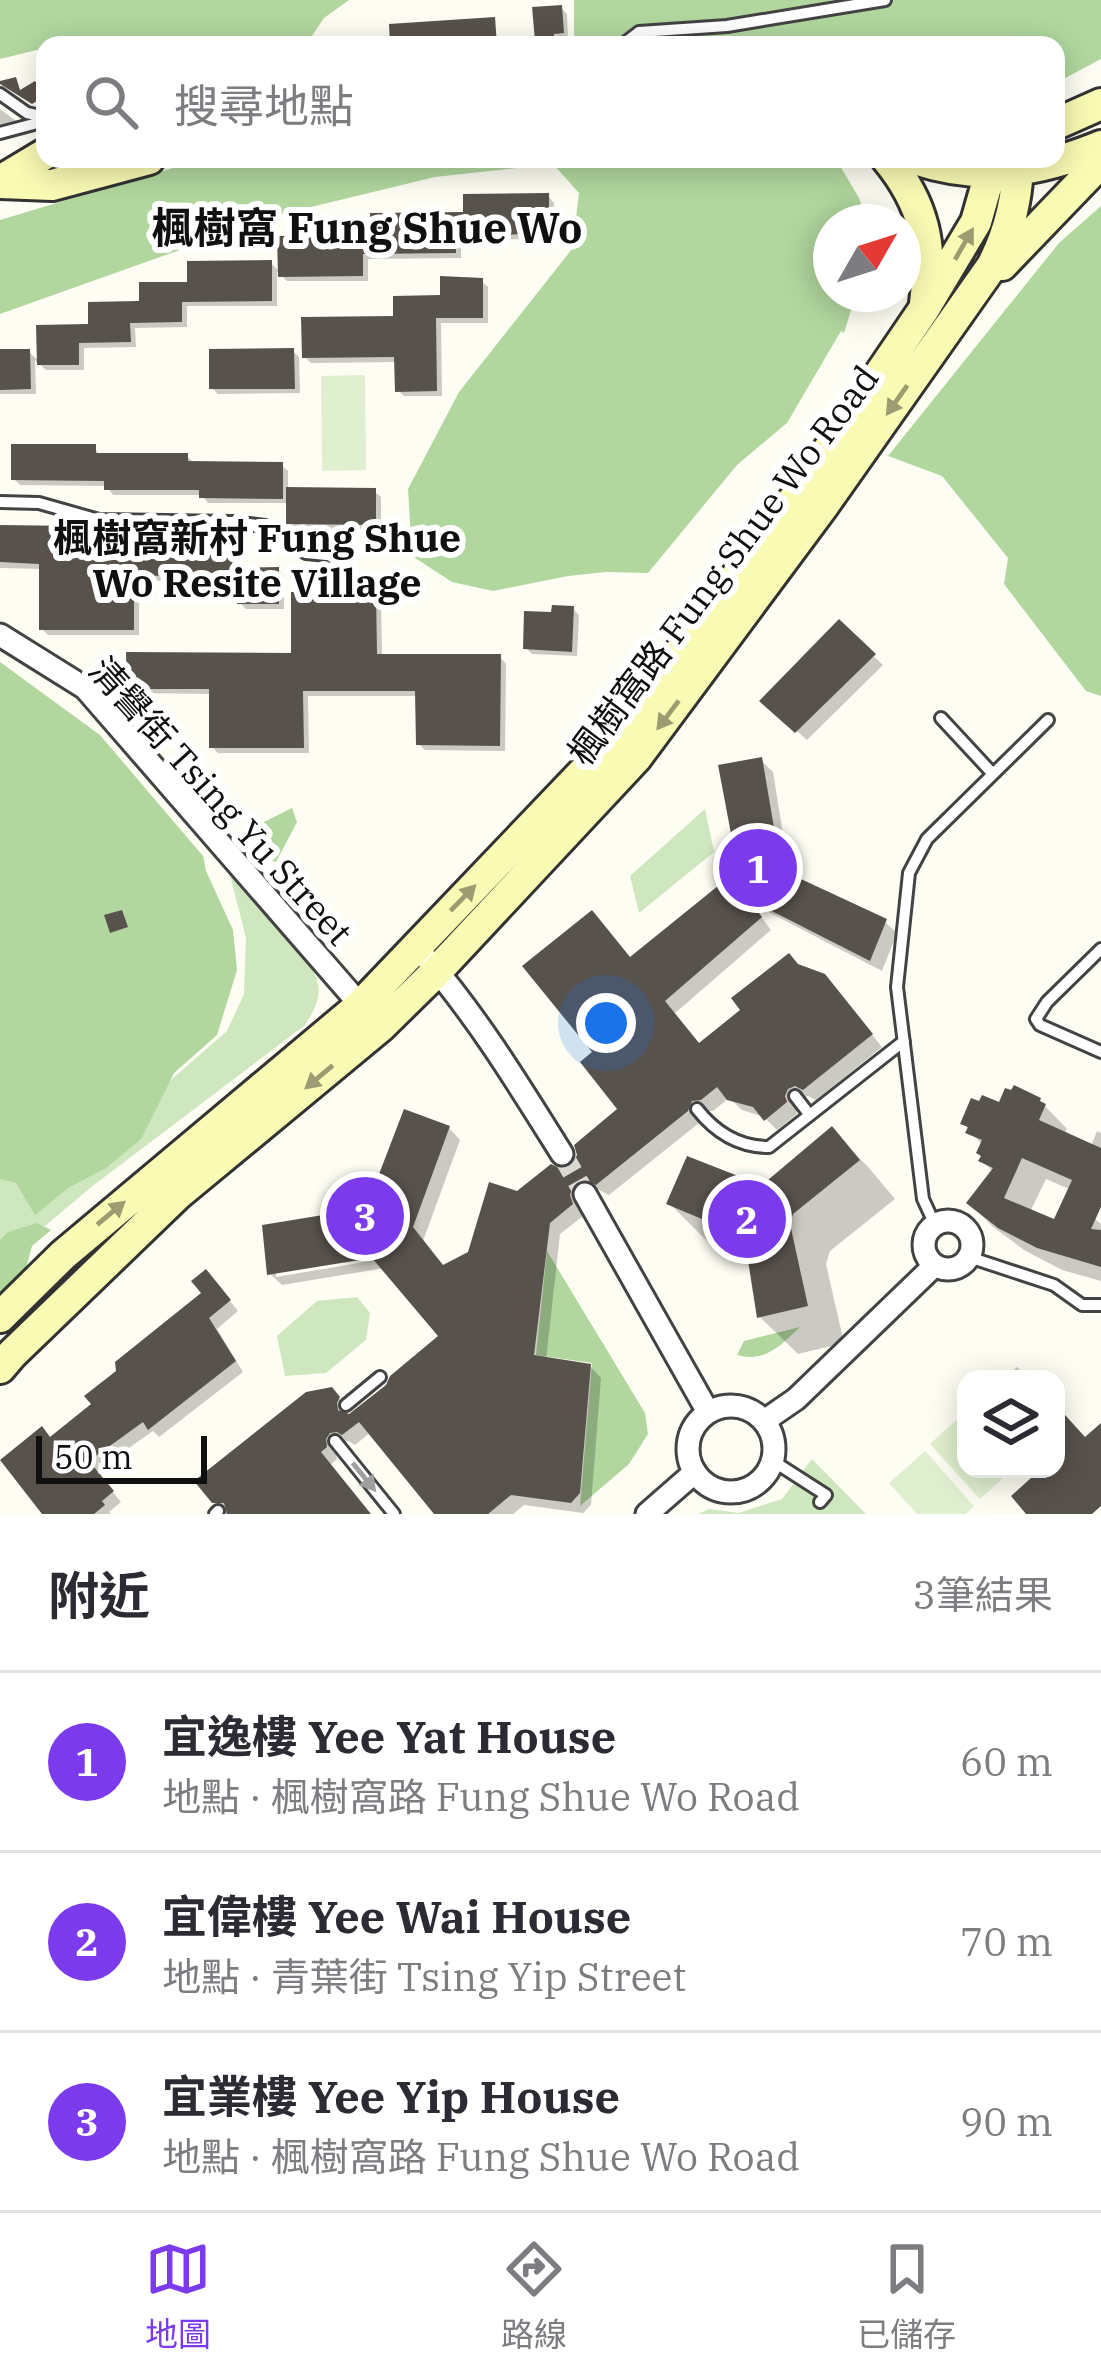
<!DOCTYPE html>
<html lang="zh-TW">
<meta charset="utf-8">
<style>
:root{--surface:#fff;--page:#f7f7f7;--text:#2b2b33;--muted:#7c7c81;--line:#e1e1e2;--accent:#7c3aed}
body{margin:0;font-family:"IBM Plex Serif","Noto Sans TC",serif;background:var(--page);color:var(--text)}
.controls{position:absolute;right:36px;bottom:36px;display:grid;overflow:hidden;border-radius:24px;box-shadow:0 6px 30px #0003}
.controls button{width:108px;height:108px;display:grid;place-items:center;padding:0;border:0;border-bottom:3px solid var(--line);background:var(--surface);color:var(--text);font:60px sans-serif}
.compass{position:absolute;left:813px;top:204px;width:108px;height:108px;border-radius:50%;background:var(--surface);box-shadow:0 6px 30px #0003;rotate:51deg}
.scale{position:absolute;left:36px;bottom:30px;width:171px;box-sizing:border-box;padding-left:12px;border:6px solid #101010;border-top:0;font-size:33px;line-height:42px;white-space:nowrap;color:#101010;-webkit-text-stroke:9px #fff;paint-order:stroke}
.you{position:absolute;left:606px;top:1023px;width:42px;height:42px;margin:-30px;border:9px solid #fff;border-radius:50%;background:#1a73e8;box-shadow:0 0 0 18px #1a73e833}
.badge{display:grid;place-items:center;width:78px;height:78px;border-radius:50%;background:var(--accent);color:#fff;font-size:39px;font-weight:700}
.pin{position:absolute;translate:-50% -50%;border:6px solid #fff;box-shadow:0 3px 12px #0006}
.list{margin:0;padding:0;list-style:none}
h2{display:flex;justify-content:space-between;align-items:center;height:156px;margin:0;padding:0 48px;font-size:51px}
h2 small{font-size:39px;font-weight:400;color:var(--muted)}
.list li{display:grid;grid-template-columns:78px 1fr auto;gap:36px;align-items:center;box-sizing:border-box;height:180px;padding:0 48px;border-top:3px solid var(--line)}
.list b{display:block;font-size:45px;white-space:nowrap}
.list p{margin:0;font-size:39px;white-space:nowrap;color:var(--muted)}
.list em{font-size:39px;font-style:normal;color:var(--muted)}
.icon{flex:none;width:66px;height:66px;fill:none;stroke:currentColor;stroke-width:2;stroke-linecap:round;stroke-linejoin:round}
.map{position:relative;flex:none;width:1101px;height:1514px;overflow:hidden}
.search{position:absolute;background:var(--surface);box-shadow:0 6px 30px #0003;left:36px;right:36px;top:36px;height:132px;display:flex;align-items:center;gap:30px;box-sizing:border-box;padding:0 42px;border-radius:24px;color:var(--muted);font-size:45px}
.sheet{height:696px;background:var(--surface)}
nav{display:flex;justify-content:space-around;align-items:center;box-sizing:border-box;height:168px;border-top:3px solid var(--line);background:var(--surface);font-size:33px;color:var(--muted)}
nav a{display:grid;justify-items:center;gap:6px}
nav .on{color:var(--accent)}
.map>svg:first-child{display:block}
.green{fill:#cee7be}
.forest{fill:#b1d79e}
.pitch{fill:#e0efcf}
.shadow{fill:#0003;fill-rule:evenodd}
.building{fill:#58524d;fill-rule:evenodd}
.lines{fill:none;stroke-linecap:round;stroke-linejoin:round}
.minor-tunnel{stroke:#dad9d1;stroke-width:21;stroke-dasharray:21 10;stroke-linecap:butt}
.service-casing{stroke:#434343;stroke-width:16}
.minor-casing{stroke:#434343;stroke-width:27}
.secondary-casing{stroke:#323232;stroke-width:36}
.service{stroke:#fff;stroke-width:10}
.minor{stroke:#fff;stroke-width:21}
.secondary{stroke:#f9fab3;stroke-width:30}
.oneway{fill:#9c9c72}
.oneway2{fill:#9f9f9f}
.labels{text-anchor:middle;stroke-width:12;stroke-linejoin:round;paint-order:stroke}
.street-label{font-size:36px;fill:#101010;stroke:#fff}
.neighbourhood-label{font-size:39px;font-weight:bold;fill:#101010;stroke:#fff}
.quarter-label{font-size:42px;font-weight:bold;fill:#101010;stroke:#fff}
</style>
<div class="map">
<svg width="1101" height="1514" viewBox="0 0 1101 1514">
<rect width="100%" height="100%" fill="#fefdf3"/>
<path class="green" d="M 705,809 L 714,852 L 639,913 L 630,876 Z
M 228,867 C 248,891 310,955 317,980 C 322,997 314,1011 305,1025 L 90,1188 L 0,1264 L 0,1119 L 148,1100 L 227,1031 L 244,994 L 246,938 Z
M 357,1297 L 370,1313 L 366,1340 L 326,1373 L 285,1376 L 277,1336 L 317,1301 Z
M 812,1459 L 866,1514 L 698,1514 L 709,1509 L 739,1513 L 782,1499 Z"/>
<path class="forest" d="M 0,0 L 349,0 L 324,18 L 306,45 L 45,45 L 45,54 L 41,49 L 0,59 Z
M 574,0 L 1101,0 L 1101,59 L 1056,83 L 1056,45 L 574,45 Z
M 203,159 L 836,159 L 859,198 L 867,222 L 831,222 L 831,294 L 856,294 L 844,333 L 841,331 L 787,423 L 737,465 L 648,573 L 606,572 L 568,576 L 493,591 L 452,582 L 412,556 L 408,489 L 459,392 L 572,249 L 579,193 L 553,164 L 435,177 L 278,215 L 0,314 L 0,220 Z
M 1101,206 L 1101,696 L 1086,691 L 1004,584 L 1008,558 L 942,476 L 888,456 L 1059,243 Z
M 0,662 L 100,735 L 203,856 L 206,871 L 233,930 L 237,970 L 217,1035 L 174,1073 L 141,1139 L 106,1168 L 68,1188 L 35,1215 L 16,1183 L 0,1179 Z
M 292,808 L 297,822 L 276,862 L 252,856 L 264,822 Z
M 37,1223 L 51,1230 L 32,1246 L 21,1287 L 0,1310 L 0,1240 L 8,1232 Z
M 547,1251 L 645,1413 L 648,1434 L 629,1464 L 580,1506 L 592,1363 L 536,1355 Z
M 800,1327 C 781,1345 765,1363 737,1355 L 744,1341 Z"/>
<path class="pitch" d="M 365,375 L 366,470 L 322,471 L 321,376 Z
M 965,1412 L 966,1469 L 1013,1469 L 980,1499 L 930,1444 Z
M 925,1451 L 974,1506 L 966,1514 L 917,1514 L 889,1483 Z"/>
<path class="shadow" d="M 561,8 L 567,14 L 568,38 L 558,39 L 559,44 L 543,45 L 538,40 Z
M 0,109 L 16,121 L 0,125 Z
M 548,196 L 554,203 L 554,239 L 461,240 L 461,258 L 368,259 L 368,281 L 287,281 L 277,271 L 277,306 L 187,306 L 187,327 L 135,328 L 136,347 L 84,348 L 84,370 L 46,370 L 35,360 L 36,394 L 0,394 L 0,352 L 29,352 L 40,362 L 91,327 L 190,285 L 271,263 L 281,273 L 374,238 Z
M 481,281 L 488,287 L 488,323 L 441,323 L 442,396 L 404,396 L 398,390 L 397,362 L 311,363 L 305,357 Z
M 293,351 L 299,357 L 300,393 L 218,394 L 212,388 Z
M 94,447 L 100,456 L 187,456 L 193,462 L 281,465 L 288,471 L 288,490 L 374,491 L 381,497 L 381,530 L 295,529 L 289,522 L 289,503 L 208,503 L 202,495 L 113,495 L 107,486 L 20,485 L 14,479 Z
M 0,528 L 78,529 L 84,535 L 84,542 L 230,542 L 236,548 L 236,571 L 278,570 L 284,576 L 284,609 L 246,609 L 240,603 L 240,580 L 139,581 L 139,635 L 48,635 L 42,629 L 42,569 L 0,568 Z
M 375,595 L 381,601 L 382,657 L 500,657 L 506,664 L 505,751 L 425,750 L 419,744 L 418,696 L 308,696 L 309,753 L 218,753 L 212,747 L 212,694 L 136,693 L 130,687 L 294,657 Z
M 573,609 L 579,615 L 577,656 L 532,654 L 526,648 L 554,615 Z
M 839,623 L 883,665 L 807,740 L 773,710 Z
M 761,760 L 773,772 L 790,877 L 885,922 L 897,933 L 882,971 L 751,903 L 771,930 L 674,1014 L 700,1046 L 801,968 L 836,989 L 882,1047 L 816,1100 L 808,1096 L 799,1100 L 796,1109 L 797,1114 L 777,1130 L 764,1117 L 742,1110 L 729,1098 L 713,1111 L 703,1111 L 699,1123 L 609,1195 L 597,1189 L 584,1197 L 580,1209 L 583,1216 L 560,1234 L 546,1360 L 590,1366 L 601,1378 L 591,1505 L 583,1513 L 524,1505 L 513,1514 L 437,1514 L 371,1432 L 355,1445 L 348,1441 L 339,1445 L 336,1455 L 337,1459 L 330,1465 L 227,1514 L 214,1501 L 331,1390 L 350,1411 L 342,1423 L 443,1336 L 385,1268 L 282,1285 L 270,1274 L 368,1211 L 449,1128 L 460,1140 L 423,1241 L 444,1268 L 471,1254 L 518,1194 L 573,1168 L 622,1110 L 596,1053 L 631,960 L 732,878 ZM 387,1252 L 388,1258 L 276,1277 L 276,1270 Z
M 1039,1100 L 1067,1129 L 1064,1135 L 1091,1146 L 1097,1131 L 1101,1133 L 1101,1203 L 1046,1179 L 1030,1212 L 1056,1223 L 1068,1197 L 1101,1224 L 1101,1281 L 1062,1270 L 1024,1250 L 992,1226 L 970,1203 L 994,1172 L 982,1161 L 983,1146 L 963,1123 L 1000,1106 Z
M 832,1130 L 869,1168 L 895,1199 L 830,1251 L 826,1264 L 844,1343 L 798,1354 L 760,1317 L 750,1259 L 707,1241 L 669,1203 L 770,1183 Z
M 215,1283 L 238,1311 L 217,1329 L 243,1372 L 159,1437 L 153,1431 L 96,1471 L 121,1502 L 109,1512 L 111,1514 L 45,1514 L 51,1440 L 95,1405 Z
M 1017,1367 L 1029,1379 L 1004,1379 Z"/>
<path class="building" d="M 562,5 L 564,33 L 554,34 L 554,39 L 535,41 L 532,7 Z
M 495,17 L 497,45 L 390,45 L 389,24 Z
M 16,77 L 20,90 L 35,81 L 45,96 L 32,104 L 0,84 L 0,81 Z
M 549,193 L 549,234 L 456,235 L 456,253 L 363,254 L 363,276 L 278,277 L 277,236 L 371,235 L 370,213 L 463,212 L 463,194 Z
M 272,260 L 272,301 L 182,302 L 182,322 L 130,323 L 131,342 L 79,343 L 79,365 L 37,365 L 36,325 L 88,324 L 88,302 L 139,301 L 139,282 L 187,282 L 187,261 Z
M 440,276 L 483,278 L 483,318 L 436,318 L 437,391 L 395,392 L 394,357 L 302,358 L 301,317 L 393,316 L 393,296 L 440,295 Z
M 294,348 L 295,389 L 209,389 L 209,349 Z
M 0,349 L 30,349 L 31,389 L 0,390 Z
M 11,444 L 96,444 L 96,453 L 188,453 L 188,461 L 283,462 L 283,499 L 199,498 L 199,490 L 104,490 L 104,481 L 11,480 Z
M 286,487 L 376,488 L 376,525 L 286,524 Z
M 0,525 L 79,526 L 79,539 L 232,539 L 232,575 L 134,576 L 134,630 L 39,630 L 39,564 L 0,562 Z
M 279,567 L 279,604 L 237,604 L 237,568 Z
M 291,592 L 376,592 L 377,654 L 501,654 L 500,746 L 416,745 L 415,691 L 303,691 L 304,748 L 209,748 L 209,689 L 127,689 L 126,652 L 291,653 Z
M 552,605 L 574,606 L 572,652 L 523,649 L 524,611 L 551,612 Z
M 839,619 L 876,654 L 795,733 L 759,701 Z
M 762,757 L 780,863 L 788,873 L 887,919 L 870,961 L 748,899 L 762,917 L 665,1001 L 699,1043 L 740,1010 L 731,998 L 789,953 L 798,964 L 825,974 L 873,1034 L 803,1090 L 795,1086 L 788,1089 L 785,1096 L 787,1102 L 764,1121 L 753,1107 L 727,1100 L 717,1087 L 701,1100 L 692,1101 L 688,1111 L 596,1185 L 584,1179 L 573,1185 L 570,1195 L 573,1204 L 550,1223 L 534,1355 L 591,1364 L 580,1493 L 571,1503 L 511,1495 L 488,1514 L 434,1514 L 359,1422 L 342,1435 L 337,1432 L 330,1433 L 326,1439 L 327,1447 L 321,1452 L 371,1514 L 227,1514 L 224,1503 L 212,1503 L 194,1481 L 306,1392 L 332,1387 L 340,1397 L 337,1403 L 338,1410 L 349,1414 L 386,1385 L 390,1376 L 438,1336 L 372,1258 L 267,1275 L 262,1225 L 366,1208 L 404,1109 L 450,1126 L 413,1227 L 443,1265 L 468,1252 L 489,1182 L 517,1191 L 551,1164 L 561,1169 L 571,1166 L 577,1155 L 574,1145 L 617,1109 L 580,1062 L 592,1052 L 522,966 L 592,910 L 630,957 L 729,877 L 736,860 L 718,765 Z
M 122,910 L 128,927 L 110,933 L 104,915 Z
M 1014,1085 L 1041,1098 L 1040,1101 L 1046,1104 L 1039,1120 L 1101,1148 L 1101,1207 L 1091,1229 L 1101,1230 L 1101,1267 L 1037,1248 L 998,1228 L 966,1203 L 993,1168 L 978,1161 L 981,1156 L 976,1153 L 982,1140 L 965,1133 L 968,1127 L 960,1124 L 971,1098 L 979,1101 L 982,1095 L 999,1102 L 1005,1088 L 1011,1090 ZM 1022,1158 L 1072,1180 L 1054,1219 L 1004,1198 Z
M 832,1126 L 860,1160 L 793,1214 L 790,1224 L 808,1306 L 757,1318 L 747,1254 L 726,1229 L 666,1204 L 687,1156 L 756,1183 L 768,1180 Z
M 206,1269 L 231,1300 L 209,1318 L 236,1361 L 148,1430 L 143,1422 L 89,1461 L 114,1491 L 102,1501 L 105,1505 L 94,1514 L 42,1514 L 0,1460 L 42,1426 L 50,1437 L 91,1404 L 84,1396 L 116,1371 L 115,1362 L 201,1293 L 191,1281 Z
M 1056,1405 L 1085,1437 L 1101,1423 L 1101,1506 L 1092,1514 L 1026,1514 L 1011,1496 L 1041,1469 L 1056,1469 Z"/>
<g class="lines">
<path class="minor-tunnel" d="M 562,1154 L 585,1194"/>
<defs>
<path id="service" d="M 622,45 L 639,32 L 727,26 L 885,0
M 0,94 L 27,113 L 45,117
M 0,133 L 45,121
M 0,502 L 39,503 L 99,520 L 232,522 L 265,526 L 306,553 L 347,557
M 941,718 L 993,774
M 1101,949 L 1047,1002 L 1036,1019 L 1040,1025 L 1101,1052
M 795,1096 L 809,1114
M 697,1109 C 715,1132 739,1147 769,1147 L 904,1041
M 935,1225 L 923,1199 L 897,987 L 909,873 L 927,839 L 1048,720
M 969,1257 L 1054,1285 L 1082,1305 L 1101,1305
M 346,1405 L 380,1377
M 335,1441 L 394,1514
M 773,1461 L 826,1495 L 820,1502
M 215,1514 L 218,1511"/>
<path id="minor" d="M 0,635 L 85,688 L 369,1015
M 428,960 C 480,1021 520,1087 562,1154
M 585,1194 L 708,1412
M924 1245a24 24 0 1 1 48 0a24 24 0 1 1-48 0Z
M688 1449a43 43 0 1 1 86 0a43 43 0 1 1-86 0Z
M 764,1421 L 796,1399 L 935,1265
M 647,1514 L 695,1472"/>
<path id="secondary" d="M 1056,124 L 1101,104
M 887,159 C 924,204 933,246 925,303
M 915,159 C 981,181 1038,172 1101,146
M 0,181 L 45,154
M 0,183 L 52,185 L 149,159
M 1002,265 L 1101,162
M 0,1317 L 63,1255 L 361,1005 L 615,739 L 801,490 L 924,309 L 976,222 L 990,173 L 990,159
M 0,1368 L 12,1354 L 177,1195 L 380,1027 L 437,971 L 636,758 L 823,506 L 992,266 C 1009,233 1018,197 1018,159"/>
</defs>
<use href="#service" class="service-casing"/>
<use href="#minor" class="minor-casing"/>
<use href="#secondary" class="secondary-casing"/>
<use href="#service" class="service"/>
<use href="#minor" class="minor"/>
<use href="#secondary" class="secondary"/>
</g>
<defs><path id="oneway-solid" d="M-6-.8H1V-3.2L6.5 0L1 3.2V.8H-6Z" transform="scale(3)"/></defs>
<g class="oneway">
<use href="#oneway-solid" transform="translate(964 244) rotate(-60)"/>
<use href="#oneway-solid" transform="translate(897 400) rotate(125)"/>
<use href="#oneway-solid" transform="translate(668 715) rotate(127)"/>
<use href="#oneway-solid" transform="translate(463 898) rotate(-46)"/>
<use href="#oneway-solid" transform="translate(319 1077) rotate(140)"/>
<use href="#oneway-solid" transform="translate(111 1213) rotate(-40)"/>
</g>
<use class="oneway2" href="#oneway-solid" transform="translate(364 1477) rotate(51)"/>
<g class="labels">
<g class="street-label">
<text transform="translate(723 565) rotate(-53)" y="13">楓樹窩路 Fung Shue Wo Road</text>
<text transform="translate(221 801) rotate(48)" y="13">清譽街 Tsing Yu Street</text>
</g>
<g class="neighbourhood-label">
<text x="257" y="552">楓樹窩新村 Fung Shue<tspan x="257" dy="45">Wo Resite Village</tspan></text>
</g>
<g class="quarter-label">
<text x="367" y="243">楓樹窩 Fung Shue Wo</text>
</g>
</g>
</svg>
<div class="controls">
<button><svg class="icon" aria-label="layers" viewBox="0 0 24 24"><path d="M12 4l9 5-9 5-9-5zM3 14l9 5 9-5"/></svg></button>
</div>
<svg class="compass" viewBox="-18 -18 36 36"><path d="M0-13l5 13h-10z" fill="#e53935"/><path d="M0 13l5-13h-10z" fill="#7c7c81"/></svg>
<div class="scale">50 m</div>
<div class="you"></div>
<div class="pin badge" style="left:758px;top:868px">1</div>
<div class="pin badge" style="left:747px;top:1219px">2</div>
<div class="pin badge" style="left:365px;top:1216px">3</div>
<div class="search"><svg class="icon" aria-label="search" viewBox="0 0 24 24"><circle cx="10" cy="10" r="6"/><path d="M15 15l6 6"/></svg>搜尋地點</div>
</div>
<section class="sheet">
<h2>附近<small>3筆結果</small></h2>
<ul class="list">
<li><span class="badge">1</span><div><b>宜逸樓 Yee Yat House</b><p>地點 · 楓樹窩路 Fung Shue Wo Road</p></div><em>60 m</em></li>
<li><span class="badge">2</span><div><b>宜偉樓 Yee Wai House</b><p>地點 · 青葉街 Tsing Yip Street</p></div><em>70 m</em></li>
<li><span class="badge">3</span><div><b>宜業樓 Yee Yip House</b><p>地點 · 楓樹窩路 Fung Shue Wo Road</p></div><em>90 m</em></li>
</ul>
</section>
<nav>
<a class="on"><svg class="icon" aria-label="map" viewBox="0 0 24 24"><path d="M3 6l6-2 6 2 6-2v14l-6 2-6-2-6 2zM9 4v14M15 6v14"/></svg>地圖</a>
<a><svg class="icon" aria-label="directions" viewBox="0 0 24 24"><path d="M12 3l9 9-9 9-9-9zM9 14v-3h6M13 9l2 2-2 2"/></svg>路線</a>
<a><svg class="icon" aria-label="saved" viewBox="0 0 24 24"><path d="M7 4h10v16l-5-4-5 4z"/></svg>已儲存</a>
</nav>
